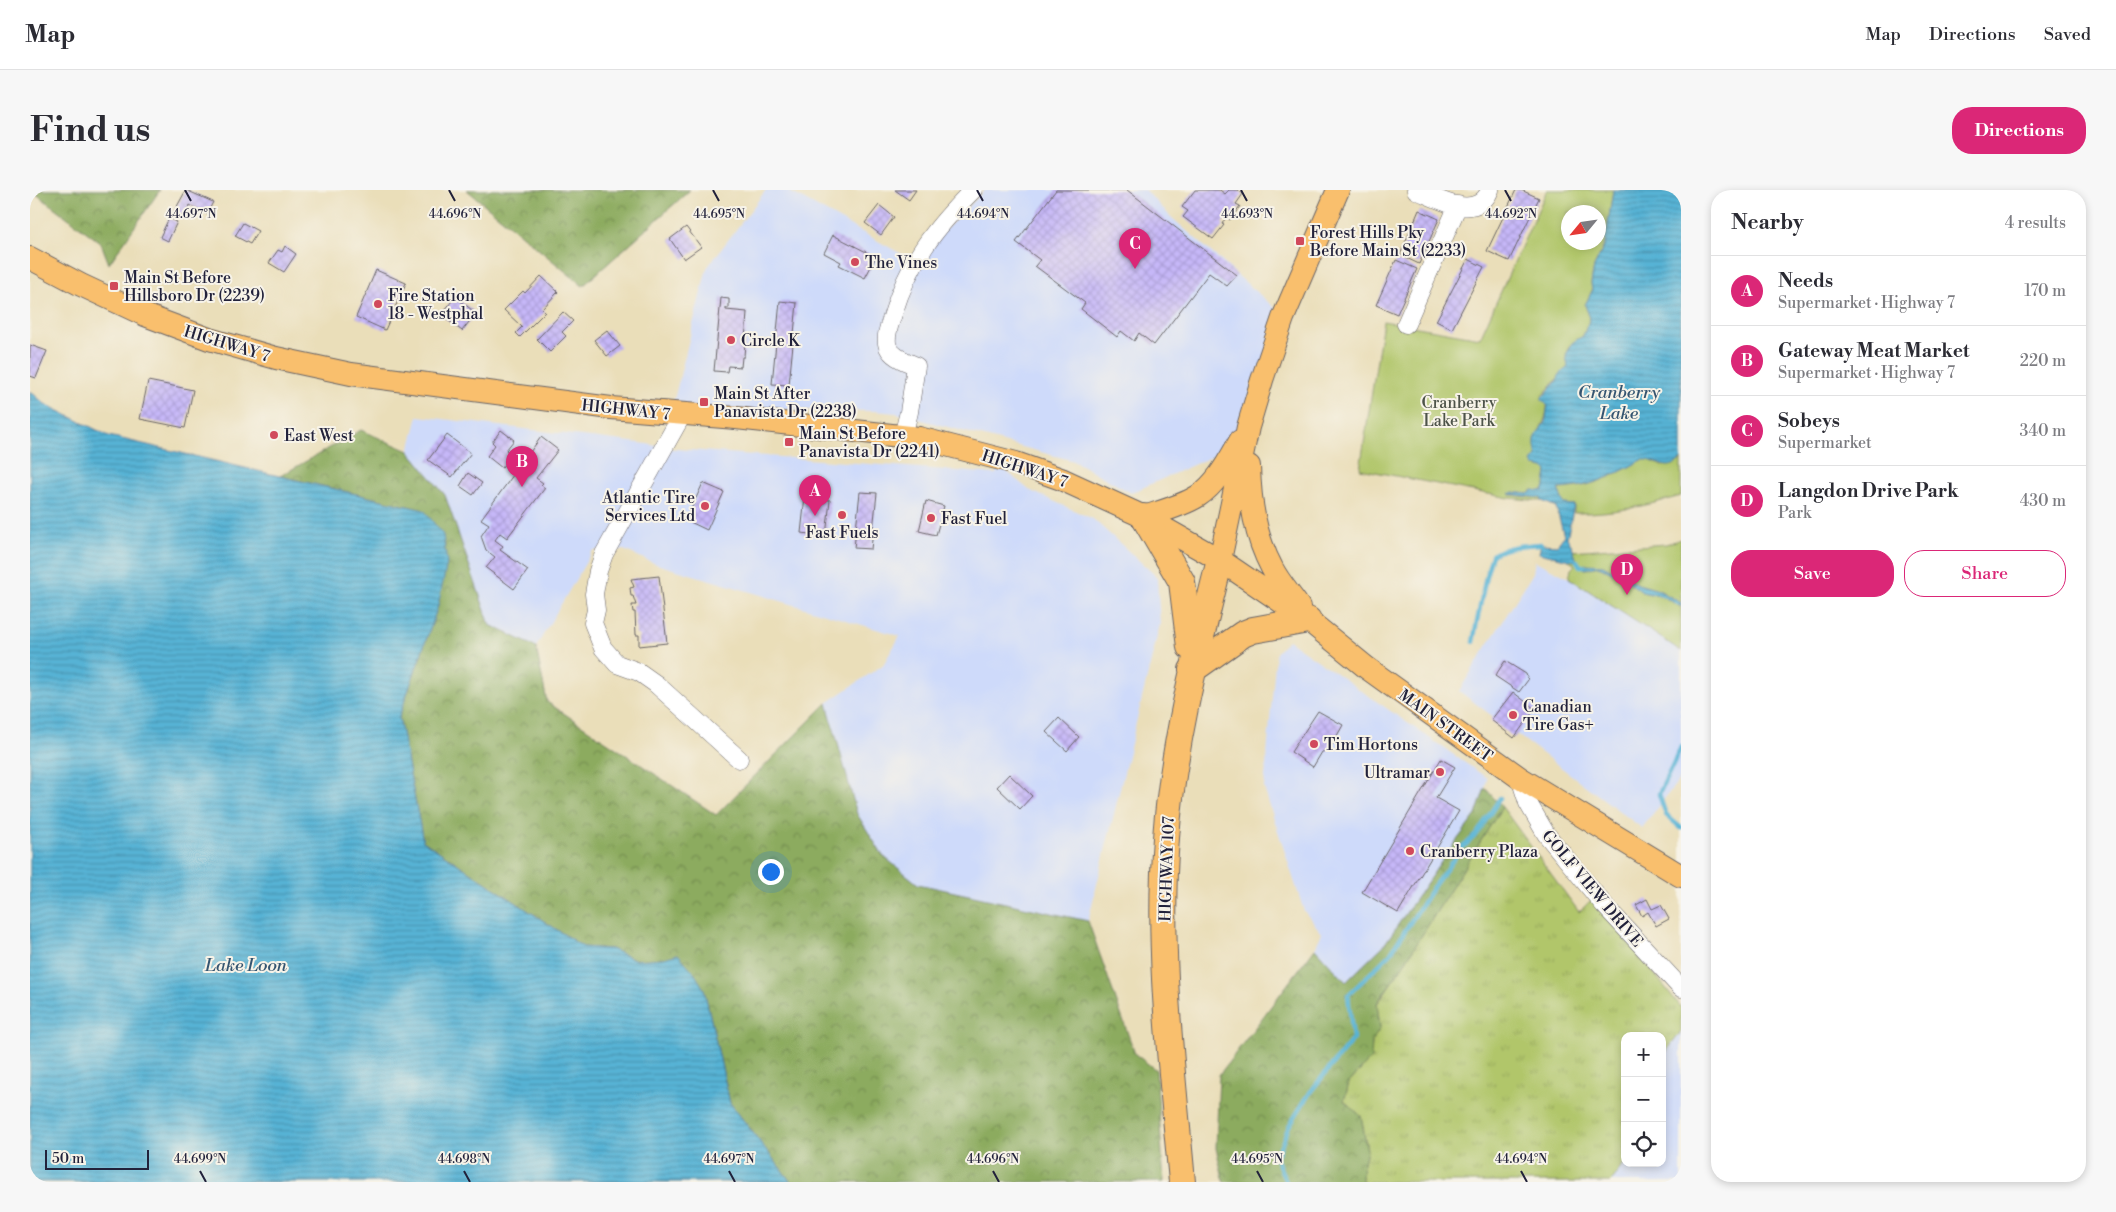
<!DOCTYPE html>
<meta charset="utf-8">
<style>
:root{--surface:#fff;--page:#f7f7f7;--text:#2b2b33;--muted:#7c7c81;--line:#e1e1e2;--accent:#db2777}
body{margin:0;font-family:"Libre Bodoni",serif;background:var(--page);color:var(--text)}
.controls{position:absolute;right:15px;bottom:15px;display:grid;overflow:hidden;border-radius:10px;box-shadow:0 2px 8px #0003}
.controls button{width:45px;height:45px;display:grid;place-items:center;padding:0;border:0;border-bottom:1px solid var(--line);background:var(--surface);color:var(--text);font:25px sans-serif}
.compass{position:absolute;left:1531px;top:15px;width:45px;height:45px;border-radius:50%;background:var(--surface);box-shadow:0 2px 8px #0003;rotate:241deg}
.scale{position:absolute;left:15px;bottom:12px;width:104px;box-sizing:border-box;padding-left:5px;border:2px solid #22223b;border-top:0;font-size:14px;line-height:18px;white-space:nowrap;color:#22223b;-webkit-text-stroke:4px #f7f3e8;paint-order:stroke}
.you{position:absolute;left:740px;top:681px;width:18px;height:18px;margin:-12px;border:4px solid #fff;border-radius:50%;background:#1a73e8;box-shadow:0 0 0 8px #1a73e833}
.badge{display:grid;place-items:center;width:32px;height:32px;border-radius:50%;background:var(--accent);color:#fff;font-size:16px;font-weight:700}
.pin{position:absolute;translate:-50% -41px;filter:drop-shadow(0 1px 2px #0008)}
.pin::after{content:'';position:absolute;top:26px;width:18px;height:15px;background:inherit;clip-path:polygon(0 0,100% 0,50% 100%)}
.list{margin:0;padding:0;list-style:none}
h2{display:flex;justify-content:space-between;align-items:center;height:65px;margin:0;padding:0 20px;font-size:21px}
h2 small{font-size:16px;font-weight:400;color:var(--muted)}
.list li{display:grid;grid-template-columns:32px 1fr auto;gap:15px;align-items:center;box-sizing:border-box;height:70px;padding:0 20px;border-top:1px solid var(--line)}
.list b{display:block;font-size:19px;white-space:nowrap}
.list p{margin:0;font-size:16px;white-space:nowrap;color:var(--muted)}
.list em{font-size:16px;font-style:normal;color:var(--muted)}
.actions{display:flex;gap:10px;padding:15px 20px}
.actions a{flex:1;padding:11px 0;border:1px solid var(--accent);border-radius:20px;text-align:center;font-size:18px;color:var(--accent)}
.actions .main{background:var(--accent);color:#fff}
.icon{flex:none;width:28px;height:28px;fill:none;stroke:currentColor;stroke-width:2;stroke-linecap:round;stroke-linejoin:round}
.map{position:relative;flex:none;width:1651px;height:992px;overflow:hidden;border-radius:20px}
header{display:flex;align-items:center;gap:30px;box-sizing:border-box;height:70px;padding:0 25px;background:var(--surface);border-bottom:1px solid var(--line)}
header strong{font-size:24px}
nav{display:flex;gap:28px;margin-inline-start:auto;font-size:18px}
.intro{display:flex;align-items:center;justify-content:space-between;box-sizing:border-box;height:120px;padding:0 30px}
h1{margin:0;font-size:35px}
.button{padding:12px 22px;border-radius:20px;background:var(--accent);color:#fff;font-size:18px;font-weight:700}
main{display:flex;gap:30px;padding:0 30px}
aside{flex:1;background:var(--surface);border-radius:20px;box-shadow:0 2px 8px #0003}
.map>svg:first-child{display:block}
.built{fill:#cedafa}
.grass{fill:url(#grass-tufts);stroke:#6a7452}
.forest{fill:url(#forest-crowns);stroke:#57664c}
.park{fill:#b1c66a;stroke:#6a7452;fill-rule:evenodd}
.water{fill:url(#water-rules);stroke:#3c6a88}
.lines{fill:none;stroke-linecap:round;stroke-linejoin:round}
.stream{stroke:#57b3d5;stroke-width:4.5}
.building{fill:url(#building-cross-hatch)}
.minor-casing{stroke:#686467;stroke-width:19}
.major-casing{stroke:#686467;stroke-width:24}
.highway-casing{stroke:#686467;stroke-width:28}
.minor{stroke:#fff;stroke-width:18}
.major{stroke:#f9bf6d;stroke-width:22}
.highway{stroke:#f9bf6d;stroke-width:26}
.ticks{fill:none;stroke:#22223b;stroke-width:2}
.poi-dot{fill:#d1495b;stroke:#f7f3e8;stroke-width:2}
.labels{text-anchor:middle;stroke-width:4;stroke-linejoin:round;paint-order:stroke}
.poi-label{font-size:16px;fill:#22223b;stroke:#f7f3e8;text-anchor:start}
.street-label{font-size:16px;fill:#22223b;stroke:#f7f3e8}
.park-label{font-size:16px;fill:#4d5349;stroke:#f7f3e8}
.water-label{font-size:18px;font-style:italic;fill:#355571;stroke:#f7f3e8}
.ticks-label{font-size:12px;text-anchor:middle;fill:#22223b;stroke:#f7f3e8;stroke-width:4;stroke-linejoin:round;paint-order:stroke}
</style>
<header>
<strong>Map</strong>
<nav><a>Map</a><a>Directions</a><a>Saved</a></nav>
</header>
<div class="intro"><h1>Find us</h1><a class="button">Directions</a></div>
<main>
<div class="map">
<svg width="1651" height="992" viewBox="0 0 1651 992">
<defs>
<pattern id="grass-tufts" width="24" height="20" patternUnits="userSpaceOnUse" patternTransform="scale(1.25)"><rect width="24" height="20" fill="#b1c66a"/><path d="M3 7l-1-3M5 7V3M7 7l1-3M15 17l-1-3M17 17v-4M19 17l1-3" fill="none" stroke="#98aa5d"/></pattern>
<pattern id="forest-crowns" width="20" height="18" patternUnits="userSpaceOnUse" patternTransform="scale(1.25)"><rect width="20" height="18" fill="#8cab5e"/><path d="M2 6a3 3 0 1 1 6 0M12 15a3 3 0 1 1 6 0" fill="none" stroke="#728b4f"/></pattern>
<pattern id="water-rules" width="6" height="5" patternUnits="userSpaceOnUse" patternTransform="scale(1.25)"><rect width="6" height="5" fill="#57b3d5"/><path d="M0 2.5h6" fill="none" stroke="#4891ae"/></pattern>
<pattern id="building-cross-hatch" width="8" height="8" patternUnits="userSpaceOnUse" patternTransform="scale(1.25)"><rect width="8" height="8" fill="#c6b7f8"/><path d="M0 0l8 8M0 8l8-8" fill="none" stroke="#aa9dd6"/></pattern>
</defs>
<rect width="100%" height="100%" fill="#f7f3e8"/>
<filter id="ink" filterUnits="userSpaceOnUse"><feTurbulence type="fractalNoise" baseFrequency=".02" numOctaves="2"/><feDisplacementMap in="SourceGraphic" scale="10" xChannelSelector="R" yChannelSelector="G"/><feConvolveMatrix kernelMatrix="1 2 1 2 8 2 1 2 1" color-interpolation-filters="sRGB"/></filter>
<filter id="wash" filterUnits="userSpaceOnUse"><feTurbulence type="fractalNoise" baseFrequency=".0096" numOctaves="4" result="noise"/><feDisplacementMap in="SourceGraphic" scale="20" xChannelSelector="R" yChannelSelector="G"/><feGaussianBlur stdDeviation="1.12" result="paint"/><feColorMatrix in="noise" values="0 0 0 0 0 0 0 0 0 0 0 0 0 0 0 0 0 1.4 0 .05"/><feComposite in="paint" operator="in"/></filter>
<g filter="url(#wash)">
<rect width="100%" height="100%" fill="#eadeb9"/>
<path class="built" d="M 736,0 L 757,0 L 889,74 L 901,54 L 955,0 L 1115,0 L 1142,28 L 1254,126 L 1216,229 L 1183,266 L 1101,303 L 1044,271 L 866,223 L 845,221 L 642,218 L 677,78 Z
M 388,226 L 617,254 L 635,258 L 966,284 L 969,275 L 999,300 L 1063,329 L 1127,387 L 1130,434 L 1058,731 L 888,694 L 853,666 L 827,624 L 797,513 L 853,475 L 870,446 L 626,374 L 594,360 L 563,360 L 506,457 L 460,435 L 415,305 L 379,261 Z
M 1505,371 L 1539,388 L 1651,461 L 1651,587 L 1612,638 L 1429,501 L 1503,383 Z
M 1258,450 L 1457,588 L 1451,616 L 1446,625 L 1418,662 L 1354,756 L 1316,792 L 1285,758 L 1292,743 L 1274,721 L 1234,598 L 1246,463 Z
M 1651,842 L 1651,992 L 1581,992 L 1595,972 L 1595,973 L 1632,973 L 1632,867 Z"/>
<path class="grass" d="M 1472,617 L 1549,722 L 1563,708 L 1651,817 L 1651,842 L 1632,867 L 1632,846 L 1595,846 L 1595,972 L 1581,992 L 1332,992 L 1332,981 L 1337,960 L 1331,926 L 1314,911 L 1319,893 L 1341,868 L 1342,851 L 1350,838 L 1347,814 L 1372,777 Z"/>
<path class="forest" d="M 1,0 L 130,0 L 79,74 L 71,53 Z
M 437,0 L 660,0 L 553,96 Z
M 331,240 L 379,261 L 415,305 L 460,435 L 506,457 L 517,512 L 686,625 L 797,513 L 827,624 L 853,666 L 888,694 L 1058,731 L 1105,864 L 1126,880 L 1134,992 L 761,992 L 700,913 L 674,799 L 648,765 L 634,768 L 606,770 L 581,759 L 553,757 L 393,651 L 369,527 L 408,416 L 394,320 L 250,286 Z
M 1455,598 L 1472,617 L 1372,777 L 1347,813 L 1350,838 L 1342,851 L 1341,868 L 1319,893 L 1314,911 L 1331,926 L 1337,960 L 1332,981 L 1332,992 L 1194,992 L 1186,958 L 1189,885 L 1285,758 L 1316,792 L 1354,755 L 1418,662 L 1446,625 Z"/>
<path class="park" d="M 1517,0 L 1583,0 L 1575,54 L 1564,77 L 1561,93 L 1562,101 L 1555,115 L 1560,128 L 1553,146 L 1541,154 L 1536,165 L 1538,177 L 1512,206 L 1514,212 L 1517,213 C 1519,233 1501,244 1507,266 L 1503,273 L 1507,277 L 1514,278 L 1517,281 L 1515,297 L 1511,301 L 1503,300 L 1498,304 L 1483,302 L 1480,305 L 1511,308 L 1512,311 L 1479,308 L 1330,279 L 1353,131 L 1450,148 ZM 1538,22 L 1568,22 L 1568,52 L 1538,52 Z
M 1618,269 L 1632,276 L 1650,271 L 1651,269 L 1651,306 C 1615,316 1581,324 1544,323 L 1544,315 L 1534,314 L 1528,299 C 1561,298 1583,286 1612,270 Z
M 1651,349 L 1651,413 L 1629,400 L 1608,394 L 1573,375 L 1550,376 L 1556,379 L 1568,376 L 1576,379 L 1595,389 L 1612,402 L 1634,407 L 1651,417 L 1651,461 L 1539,388 L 1541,379 L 1545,375 L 1539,371 L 1541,361 L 1636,354 Z"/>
<path class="water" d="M 1583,0 L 1651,0 L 1651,269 C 1636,285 1627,268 1612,270 C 1582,286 1563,297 1528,299 L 1534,314 L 1544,315 L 1537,348 L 1542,356 L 1547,371 L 1544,371 L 1509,363 L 1511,354 L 1527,355 L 1534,346 L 1526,317 L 1512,311 L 1511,308 L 1479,304 L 1483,302 L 1498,304 L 1503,300 L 1513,301 L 1515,297 L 1517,281 L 1514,278 L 1504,276 L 1502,272 L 1507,266 C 1502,248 1506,246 1515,232 C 1517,227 1516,221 1518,216 L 1511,209 L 1526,192 L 1530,184 L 1538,177 L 1536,165 L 1543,152 L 1553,146 L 1560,128 L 1555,115 L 1562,101 L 1561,93 L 1564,77 L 1575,54 Z
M 0,201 L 15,214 L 79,246 L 394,320 L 413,345 L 417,373 L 408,416 L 369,527 L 393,651 L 553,757 L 581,759 L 606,770 L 634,768 L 648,764 L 663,781 L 674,799 L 700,913 L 761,992 L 0,992 Z
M 1555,374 L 1573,375 L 1608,394 L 1628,400 L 1651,413 L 1651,417 L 1634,407 L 1612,402 L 1595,389 L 1576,379 L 1568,376 L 1556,379 L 1550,376 Z"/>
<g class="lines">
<path class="stream" d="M 1547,371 L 1550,376 L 1554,376
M 1443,452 L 1456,386 L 1462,365 C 1477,356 1494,355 1511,354
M 1651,557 L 1629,604 L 1636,625 L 1651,638
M 1256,992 L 1246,968 L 1259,936 L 1281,901 L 1323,849 L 1318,805 L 1360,764 L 1403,697 L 1432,658 L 1447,644 L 1470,608"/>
</g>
<g id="blocks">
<path class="building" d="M 156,0 L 183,12 L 177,24 L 160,15 L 154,27 L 144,22 Z
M 865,0 L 886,0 L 879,10 Z
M 1026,0 L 1097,0 L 1207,85 L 1197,96 L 1179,83 L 1124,155 L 1109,143 L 1104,151 L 1091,141 L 1087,147 L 1051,119 L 1055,113 L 1005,76 L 1010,70 L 986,52 Z
M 1165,0 L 1190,0 L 1195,4 L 1199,0 L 1208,0 L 1213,4 L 1206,14 L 1210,16 L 1200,30 L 1196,27 L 1192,34 L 1194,35 L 1183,49 L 1153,27 L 1158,21 L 1152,17 Z
M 1486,0 L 1491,0 L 1509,8 L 1479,71 L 1457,61 Z
M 849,15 L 864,27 L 851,45 L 835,33 Z
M 1389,20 L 1409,29 L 1389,74 L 1370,65 Z
M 139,28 L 147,32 L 138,51 L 130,47 Z
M 213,33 L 228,41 L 220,54 L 205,46 Z
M 656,37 L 671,57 L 654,69 L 640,49 Z
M 803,45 L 846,67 L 835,88 L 809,75 L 811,72 L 794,63 Z
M 255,56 L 266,64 L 254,82 L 239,73 L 248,60 L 252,62 Z
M 1438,69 L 1454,77 L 1422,139 L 1406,131 Z
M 1366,70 L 1387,79 L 1367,124 L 1346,115 Z
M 346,80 L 376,93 L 355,140 L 326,127 Z
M 511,86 L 528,102 L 512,119 L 515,122 L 490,147 L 486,143 L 492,137 L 474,120 L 493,101 L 495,103 Z
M 425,107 L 446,123 L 432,141 L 411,125 Z
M 691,108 L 699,109 L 699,118 L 696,118 L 696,120 L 717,122 L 714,167 L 712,167 L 711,177 L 698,176 L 697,182 L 684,181 Z
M 750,111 L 767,113 L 759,195 L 742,194 Z
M 533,122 L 543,131 L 532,142 L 536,146 L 520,162 L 507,149 Z
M 577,140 L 590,156 L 577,166 L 564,150 Z
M 0,155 L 17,161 L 6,188 L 0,186 Z
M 118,191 L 163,200 L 155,238 L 110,229 Z
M 471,240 L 484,250 L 476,260 L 482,265 L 472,278 L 457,266 L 465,255 L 462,252 Z
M 417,245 L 441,263 L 422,287 L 398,270 Z
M 511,247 L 528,260 L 506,288 L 513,293 L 511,295 L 515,298 L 477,348 L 470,343 L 465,350 L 473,356 L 470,360 L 498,380 L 484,399 L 456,378 L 465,367 L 456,360 L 451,346 L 459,334 L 451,329 Z
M 438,283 L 452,293 L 443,305 L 430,296 Z
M 673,293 L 694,302 L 677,340 L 656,330 Z
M 830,302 L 847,303 L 841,359 L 824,358 Z
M 775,307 L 800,310 L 796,346 L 771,343 Z
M 896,311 L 914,316 L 906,345 L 889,341 Z
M 629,386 L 637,453 L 609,456 L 609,445 L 606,445 L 605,422 L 603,422 L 602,415 L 606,415 L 603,406 L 601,406 L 600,398 L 604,397 L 601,389 Z
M 1475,471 L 1496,484 L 1498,490 L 1489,502 L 1465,486 Z
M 1483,502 L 1505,519 L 1484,548 L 1461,530 Z
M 1288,521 L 1313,535 L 1299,560 L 1292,562 L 1283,577 L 1261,562 Z
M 1029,528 L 1049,547 L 1037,561 L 1016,542 Z
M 1411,569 L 1425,577 L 1406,608 L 1429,621 L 1368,723 L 1332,702 Z
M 979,584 L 1002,606 L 990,619 L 967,597 Z
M 1617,709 L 1622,719 L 1631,715 L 1639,729 L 1626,736 L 1618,722 L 1612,726 L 1606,715 Z"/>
</g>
</g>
<g filter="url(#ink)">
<use href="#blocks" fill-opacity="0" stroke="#686467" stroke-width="1"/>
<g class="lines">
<defs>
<path id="minor" d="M 1386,0 C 1409,9 1446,32 1460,0
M 1376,134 L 1428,15
M 652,225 L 574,364 L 568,381 L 564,404 L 566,420 L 563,433 L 573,458 L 587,474 L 609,482 L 626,494 L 709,569
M 873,246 L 879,222 L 886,176 C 876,171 863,168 858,157 C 854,147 860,134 863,124 C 879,71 905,38 943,0
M 1490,588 L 1498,613 L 1516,644 L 1574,715 L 1651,798"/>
<path id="major" d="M 0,68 L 51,95 L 115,125 L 179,149 L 246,168 L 321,184 L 581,218 L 706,228 L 889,248 L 986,273 L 1031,289 L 1114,327 L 1190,370 L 1278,430 L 1337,478 L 1490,588 L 1651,686
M 1219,276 C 1220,312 1225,346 1242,378 C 1249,392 1260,404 1269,417
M 1114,327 C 1132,321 1152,316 1168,306 C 1187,294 1199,270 1210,251
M 1190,370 L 1218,237 L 1232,190 L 1253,128 L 1308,0"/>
<path id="highway" d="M 1114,327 L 1152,392 L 1160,457
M 1162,480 L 1213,444 L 1223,440 L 1278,430
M 1152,992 C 1142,878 1127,763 1136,648 C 1143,553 1167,462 1190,370"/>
</defs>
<use href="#minor" class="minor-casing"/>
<use href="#major" class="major-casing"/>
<use href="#highway" class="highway-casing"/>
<use href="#minor" class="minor"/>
<use href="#major" class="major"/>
<use href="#highway" class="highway"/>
</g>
</g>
<path class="ticks" d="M 155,0 L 161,11M 419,0 L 425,11M 683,0 L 689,11M 947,0 L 953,11M 1211,0 L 1217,11M 1475,0 L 1481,11M 170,981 L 176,992M 434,981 L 440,992M 699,981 L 705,992M 963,981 L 969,992M 1227,981 L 1233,992M 1491,981 L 1497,992"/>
<g class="poi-dot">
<rect x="1265" y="46" width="10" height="10" rx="2.5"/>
<circle cx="825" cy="72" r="5"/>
<rect x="79" y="91" width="10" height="10" rx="2.5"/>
<circle cx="348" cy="114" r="5"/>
<circle cx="701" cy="150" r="5"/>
<rect x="669" y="207" width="10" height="10" rx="2.5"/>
<circle cx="244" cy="245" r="5"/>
<rect x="754" y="247" width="10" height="10" rx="2.5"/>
<circle cx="675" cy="316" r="5"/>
<circle cx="812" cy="325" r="5"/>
<circle cx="901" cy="328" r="5"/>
<circle cx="1483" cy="525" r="5"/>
<circle cx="1284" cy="554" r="5"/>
<circle cx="1410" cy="582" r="5"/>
<circle cx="1380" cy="661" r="5"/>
</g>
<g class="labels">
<g class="poi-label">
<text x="1280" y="48">Forest Hills Pky<tspan x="1280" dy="18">Before Main St (2233)</tspan></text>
<text x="835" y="78">The Vines</text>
<text x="94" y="93">Main St Before<tspan x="94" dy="18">Hillsboro Dr (2239)</tspan></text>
<text x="358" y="111">Fire Station<tspan x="358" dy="18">18 - Westphal</tspan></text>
<text x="711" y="156">Circle K</text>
<text x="684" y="209">Main St After<tspan x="684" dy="18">Panavista Dr (2238)</tspan></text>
<text x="769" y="249">Main St Before<tspan x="769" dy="18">Panavista Dr (2241)</tspan></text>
<text x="254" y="251">East West</text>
<text x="665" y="313" text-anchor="end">Atlantic Tire<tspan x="665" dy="18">Services Ltd</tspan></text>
<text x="911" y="334">Fast Fuel</text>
<text x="812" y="348" text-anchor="middle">Fast Fuels</text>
<text x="1493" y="522">Canadian<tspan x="1493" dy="18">Tire Gas+</tspan></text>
<text x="1294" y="560">Tim Hortons</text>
<text x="1400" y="588" text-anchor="end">Ultramar</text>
<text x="1390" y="667">Cranberry Plaza</text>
</g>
<g class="street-label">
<text transform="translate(197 153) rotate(17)" y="6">HIGHWAY 7</text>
<text transform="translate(596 219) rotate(6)" y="6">HIGHWAY 7</text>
<text transform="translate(995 278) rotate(18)" y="6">HIGHWAY 7</text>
<text transform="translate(1416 535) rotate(36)" y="6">MAIN STREET</text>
<text transform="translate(1136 679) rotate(-88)" y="6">HIGHWAY 107</text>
<text transform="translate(1563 698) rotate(50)" y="6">GOLF VIEW DRIVE</text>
</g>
<g class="park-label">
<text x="1429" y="218">Cranberry<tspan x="1429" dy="18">Lake Park</tspan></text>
</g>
<g class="water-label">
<text x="1589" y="208">Cranberry<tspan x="1589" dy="21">Lake</tspan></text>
<text x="216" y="781">Lake Loon</text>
</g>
</g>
<g class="ticks-label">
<text x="161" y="28">44.697°N</text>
<text x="425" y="28">44.696°N</text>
<text x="689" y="28">44.695°N</text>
<text x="953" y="28">44.694°N</text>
<text x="1217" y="28">44.693°N</text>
<text x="1481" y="28">44.692°N</text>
<text x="170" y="973">44.699°N</text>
<text x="434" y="973">44.698°N</text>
<text x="699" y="973">44.697°N</text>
<text x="963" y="973">44.696°N</text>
<text x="1227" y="973">44.695°N</text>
<text x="1491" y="973">44.694°N</text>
</g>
</svg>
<div class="controls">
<button>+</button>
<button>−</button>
<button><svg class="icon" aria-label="locate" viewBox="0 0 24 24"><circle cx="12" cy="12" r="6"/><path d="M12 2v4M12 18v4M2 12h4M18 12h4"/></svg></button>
</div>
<svg class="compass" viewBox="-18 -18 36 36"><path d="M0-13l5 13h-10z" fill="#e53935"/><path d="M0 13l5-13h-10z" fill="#7c7c81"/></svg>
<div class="scale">50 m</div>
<div class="you"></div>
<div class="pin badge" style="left:785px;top:326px">A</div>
<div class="pin badge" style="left:492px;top:297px">B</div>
<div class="pin badge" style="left:1105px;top:79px">C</div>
<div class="pin badge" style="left:1597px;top:405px">D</div>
</div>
<aside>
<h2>Nearby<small>4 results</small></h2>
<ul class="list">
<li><span class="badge">A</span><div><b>Needs</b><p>Supermarket · Highway 7</p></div><em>170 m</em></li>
<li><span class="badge">B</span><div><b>Gateway Meat Market</b><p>Supermarket · Highway 7</p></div><em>220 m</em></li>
<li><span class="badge">C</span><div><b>Sobeys</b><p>Supermarket</p></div><em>340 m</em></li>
<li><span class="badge">D</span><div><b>Langdon Drive Park</b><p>Park</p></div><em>430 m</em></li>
</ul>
<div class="actions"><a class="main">Save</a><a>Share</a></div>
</aside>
</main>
